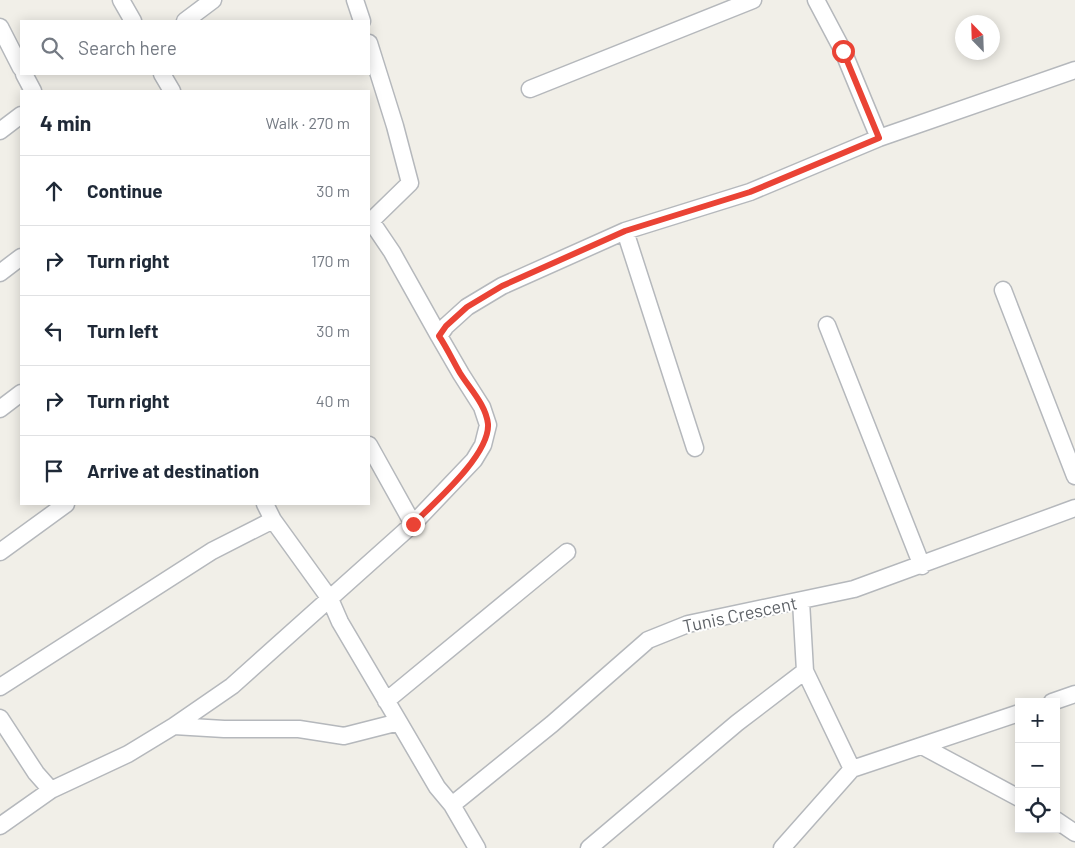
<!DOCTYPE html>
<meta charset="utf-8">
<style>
:root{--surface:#fff;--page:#f2f2f3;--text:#1f2937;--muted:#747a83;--line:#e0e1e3}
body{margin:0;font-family:Barlow,sans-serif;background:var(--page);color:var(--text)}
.controls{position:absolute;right:15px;bottom:15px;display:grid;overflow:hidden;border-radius:0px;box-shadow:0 2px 12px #0003}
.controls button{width:45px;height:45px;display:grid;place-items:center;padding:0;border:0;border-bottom:1px solid var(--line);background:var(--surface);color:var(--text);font:25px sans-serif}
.compass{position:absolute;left:955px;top:15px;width:45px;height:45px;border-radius:50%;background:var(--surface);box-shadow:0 2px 12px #0003;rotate:337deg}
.stop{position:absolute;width:15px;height:15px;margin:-11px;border:4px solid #ea4335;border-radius:50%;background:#fff}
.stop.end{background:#ea4335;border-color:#fff;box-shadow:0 1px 5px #0008}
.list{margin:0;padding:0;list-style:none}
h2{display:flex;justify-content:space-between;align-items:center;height:65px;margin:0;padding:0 20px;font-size:21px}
h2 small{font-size:16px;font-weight:400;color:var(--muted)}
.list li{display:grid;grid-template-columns:32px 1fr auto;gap:15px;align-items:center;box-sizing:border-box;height:70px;padding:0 20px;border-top:1px solid var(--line)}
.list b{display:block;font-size:19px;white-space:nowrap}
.list em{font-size:16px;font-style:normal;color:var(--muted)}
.icon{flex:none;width:28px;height:28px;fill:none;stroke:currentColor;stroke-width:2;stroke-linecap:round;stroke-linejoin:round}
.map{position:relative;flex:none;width:1075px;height:848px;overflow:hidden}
.search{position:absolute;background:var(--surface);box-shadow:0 2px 12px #0003;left:20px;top:20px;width:350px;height:55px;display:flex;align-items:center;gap:12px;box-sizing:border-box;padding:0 18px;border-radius:0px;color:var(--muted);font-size:19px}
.panel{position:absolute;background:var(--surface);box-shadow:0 2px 12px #0003;left:20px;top:90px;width:350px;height:415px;border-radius:0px}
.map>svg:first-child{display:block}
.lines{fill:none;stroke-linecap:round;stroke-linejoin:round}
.street-casing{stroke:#b5b8bc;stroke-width:19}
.street{stroke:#fff;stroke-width:16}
.route{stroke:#ea4335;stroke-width:6}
.labels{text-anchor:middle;stroke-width:4;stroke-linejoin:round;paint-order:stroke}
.street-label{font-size:18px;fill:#5f6368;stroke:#fff}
</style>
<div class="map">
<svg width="1075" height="848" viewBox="0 0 1075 848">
<rect width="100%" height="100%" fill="#f1efe8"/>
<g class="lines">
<defs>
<path id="street" d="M 121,0 L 133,21
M 355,0 L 362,21
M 816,0 L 843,51 L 879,138
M 185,21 L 213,0
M 0,27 L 21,68
M 369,43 L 395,126 L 410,183 L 371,221
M 24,74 L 33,91
M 162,74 L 172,91
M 530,89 L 753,0
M 0,131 L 21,115
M 369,222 L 371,221 L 392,252 L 439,336
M 625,231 L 695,448
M 0,273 L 21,257
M 1003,290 L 1075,476
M 827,325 L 922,566
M 0,409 L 21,393
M 369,445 L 413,524
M 265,504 L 273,520 L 330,599 L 340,622 L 399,722 L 437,787 L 452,805 L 477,848
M 0,552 L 66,504
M 801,601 L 805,671 L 852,769
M 0,687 L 212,551 L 273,520
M 386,701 L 567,552
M 1052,702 L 1075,694
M 0,718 L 36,773 L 51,790 L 128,754 L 174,726 L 232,686 L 413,524 L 474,460 L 483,445 L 488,425 L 482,407 L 461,374 L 439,336 L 446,326 L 467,307 L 502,286 L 625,231 L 750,192 L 879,138 L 1075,70
M 174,726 L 224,729 L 299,729 L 344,736 L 399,722
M 922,746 L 1019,798
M 452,805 L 552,724 L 648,640 L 688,624 L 854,589 L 1075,508
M 1056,820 L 1075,833
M 0,826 L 51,790
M 589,848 L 737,723 L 805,671
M 782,848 L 852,769 L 1019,713"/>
</defs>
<use href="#street" class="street-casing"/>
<use href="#street" class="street"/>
</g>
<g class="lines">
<path class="route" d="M 413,524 C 434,503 490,455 488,424 C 486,405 470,389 460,373 C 453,361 447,348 439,336 L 446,326 L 467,307 L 502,286 L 625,231 L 750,192 L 879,138 L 843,51"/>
</g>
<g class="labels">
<g class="street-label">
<text transform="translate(740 615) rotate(-12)" y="6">Tunis Crescent</text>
</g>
</g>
</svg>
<div class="controls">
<button>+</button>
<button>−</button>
<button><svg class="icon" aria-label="locate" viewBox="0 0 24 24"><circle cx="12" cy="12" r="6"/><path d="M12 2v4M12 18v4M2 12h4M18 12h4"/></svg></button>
</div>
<svg class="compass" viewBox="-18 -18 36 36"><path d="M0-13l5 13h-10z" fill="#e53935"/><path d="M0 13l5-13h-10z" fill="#747a83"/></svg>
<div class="stop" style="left:843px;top:51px"></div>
<div class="stop end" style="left:413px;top:524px"></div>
<div class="search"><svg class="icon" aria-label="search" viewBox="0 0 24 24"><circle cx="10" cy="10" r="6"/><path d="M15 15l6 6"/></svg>Search here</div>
<section class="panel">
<h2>4 min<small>Walk · 270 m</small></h2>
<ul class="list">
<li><svg class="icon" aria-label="ahead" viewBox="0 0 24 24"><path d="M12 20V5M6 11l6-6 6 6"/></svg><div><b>Continue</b></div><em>30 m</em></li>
<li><svg class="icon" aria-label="right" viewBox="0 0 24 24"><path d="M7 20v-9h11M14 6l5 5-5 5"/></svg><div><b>Turn right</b></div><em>170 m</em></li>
<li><svg class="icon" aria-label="left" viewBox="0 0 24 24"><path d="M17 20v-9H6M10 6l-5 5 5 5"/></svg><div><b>Turn left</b></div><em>30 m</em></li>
<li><svg class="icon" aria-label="right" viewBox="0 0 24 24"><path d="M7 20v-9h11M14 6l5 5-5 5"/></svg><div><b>Turn right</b></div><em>40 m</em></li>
<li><svg class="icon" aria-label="arrive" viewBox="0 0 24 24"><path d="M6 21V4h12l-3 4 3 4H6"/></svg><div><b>Arrive at destination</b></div></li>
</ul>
</section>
</div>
